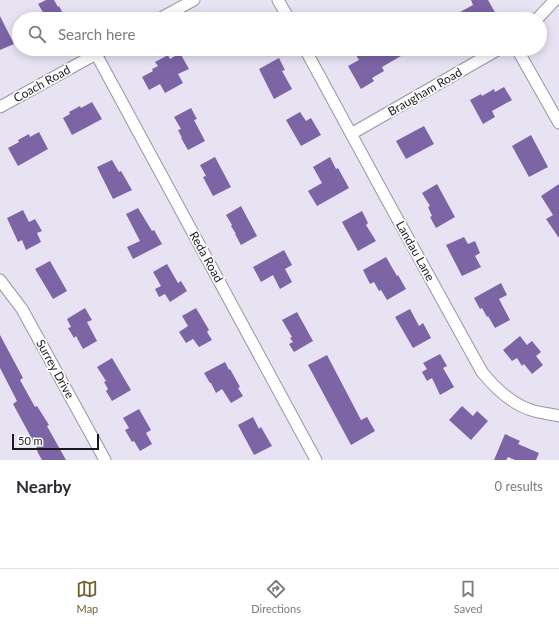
<!DOCTYPE html>
<style>
:root{--surface:#fff;--page:#f7f7f7;--text:#2b2b33;--muted:#7c7c81;--line:#e1e1e2;--accent:#715f2d}
body{margin:0;font-family:Lato,sans-serif;background:var(--page);color:var(--text)}
.scale{position:absolute;left:12px;bottom:10px;width:87px;box-sizing:border-box;padding-left:4px;border:2px solid #1b191e;border-top:0;font-size:11px;line-height:14px;white-space:nowrap;color:#1b191e;-webkit-text-stroke:3px #fff;paint-order:stroke}
.list{margin:0;padding:0;list-style:none}
h2{display:flex;justify-content:space-between;align-items:center;height:52px;margin:0;padding:0 16px;font-size:17px}
h2 small{font-size:13px;font-weight:400;color:var(--muted)}
.icon{flex:none;width:22px;height:22px;fill:none;stroke:currentColor;stroke-width:2;stroke-linecap:round;stroke-linejoin:round}
.map{position:relative;flex:none;width:559px;height:460px;overflow:hidden}
.search{position:absolute;background:var(--surface);box-shadow:0 2px 10px #0003;left:12px;right:12px;top:12px;height:44px;display:flex;align-items:center;gap:10px;box-sizing:border-box;padding:0 14px;border-radius:22px;color:var(--muted);font-size:15px}
.sheet{height:108px;background:var(--surface)}
nav{display:flex;justify-content:space-around;align-items:center;box-sizing:border-box;height:56px;border-top:1px solid var(--line);background:var(--surface);font-size:11px;color:var(--muted)}
nav a{display:grid;justify-items:center;gap:2px}
nav .on{color:var(--accent)}
.map>svg:first-child{display:block}
.building{fill:#7c64a5}
.lines{fill:none;stroke-linecap:round;stroke-linejoin:round}
.minor-casing{stroke:#9994a3;stroke-width:13}
.minor{stroke:#fff;stroke-width:11}
.labels{text-anchor:middle;stroke-width:3.5;stroke-linejoin:round;paint-order:stroke}
.street-label{font-size:12px;fill:#1b191e;stroke:#fff}
</style>
<div class="map">
<svg width="559" height="460" viewBox="0 0 559 460">
<rect width="100%" height="100%" fill="#e8e3f3"/>
<path class="building" d="M 46,0 L 54,0 L 58,7 L 59,6 L 66,19 L 47,19 L 38,4 Z
M 471,0 L 488,0 L 496,14 L 487,19 L 447,19 L 473,5 Z
M 0,16 L 14,44 L 0,50 Z
M 367,49 L 413,49 L 382,67 L 384,71 L 372,78 L 374,81 L 361,89 L 348,66 L 359,60 L 356,55 Z
M 180,53 L 189,69 L 178,74 L 183,83 L 165,93 L 160,84 L 149,90 L 142,77 L 153,71 L 152,69 L 158,66 L 155,62 L 168,55 L 170,59 Z
M 279,58 L 285,70 L 282,71 L 292,89 L 274,99 L 259,69 Z
M 504,87 L 512,100 L 492,111 L 495,117 L 483,124 L 470,100 L 481,94 L 482,96 L 494,89 L 495,92 Z
M 92,102 L 102,119 L 72,135 L 63,118 L 70,114 L 69,112 L 80,106 L 81,108 Z
M 191,108 L 197,119 L 194,120 L 205,141 L 188,150 L 181,138 L 182,138 L 178,130 L 181,129 L 174,117 Z
M 300,112 L 306,121 L 311,118 L 321,135 L 301,146 L 286,120 Z
M 424,126 L 434,144 L 406,159 L 396,141 Z
M 39,132 L 48,149 L 18,166 L 8,148 L 19,142 L 18,140 L 29,134 L 30,137 Z
M 531,135 L 548,167 L 529,177 L 512,146 Z
M 215,157 L 231,187 L 213,196 L 203,177 L 206,176 L 200,165 Z
M 330,157 L 336,169 L 338,168 L 349,188 L 317,206 L 308,191 L 322,183 L 313,167 Z
M 112,160 L 119,172 L 121,171 L 132,190 L 113,199 L 97,167 Z
M 437,184 L 455,217 L 436,228 L 430,217 L 432,216 L 428,207 L 430,206 L 422,193 Z
M 559,184 L 559,238 L 546,219 L 553,215 L 541,196 Z
M 241,206 L 257,236 L 241,245 L 235,234 L 236,234 L 231,226 L 232,225 L 226,215 Z
M 138,208 L 152,231 L 154,230 L 162,244 L 133,259 L 127,247 L 140,241 L 126,214 Z
M 23,210 L 29,222 L 35,219 L 42,231 L 37,233 L 41,242 L 26,250 L 22,240 L 18,242 L 7,218 Z
M 362,211 L 368,223 L 366,225 L 376,241 L 358,251 L 342,222 Z
M 464,237 L 468,244 L 475,241 L 480,253 L 475,256 L 481,267 L 462,276 L 446,245 Z
M 284,250 L 292,265 L 285,269 L 292,282 L 280,289 L 273,275 L 261,282 L 253,267 Z
M 386,257 L 397,276 L 398,275 L 406,289 L 387,300 L 381,290 L 379,291 L 374,282 L 370,284 L 363,270 Z
M 50,261 L 67,291 L 53,299 L 35,269 Z
M 167,264 L 178,283 L 181,281 L 187,291 L 170,302 L 165,294 L 159,297 L 155,289 L 161,286 L 153,272 Z
M 501,283 L 507,295 L 499,299 L 510,320 L 495,328 L 488,316 L 487,317 L 482,308 L 480,309 L 474,298 Z
M 85,308 L 92,320 L 87,322 L 97,341 L 83,349 L 76,336 L 74,338 L 68,328 L 71,327 L 67,319 Z
M 196,308 L 209,330 L 207,332 L 212,340 L 199,347 L 193,339 L 186,343 L 179,332 L 188,326 L 182,316 Z
M 410,309 L 419,326 L 423,323 L 431,338 L 413,348 L 395,317 Z
M 297,312 L 313,341 L 294,352 L 289,344 L 293,342 L 290,338 L 292,337 L 282,320 Z
M 0,335 L 23,378 L 20,380 L 35,407 L 37,406 L 49,425 L 47,426 L 66,460 L 42,460 L 37,451 L 38,450 L 13,404 L 17,401 L 0,368 Z
M 520,336 L 527,345 L 532,341 L 541,352 L 536,356 L 543,365 L 532,374 L 524,364 L 522,366 L 517,358 L 512,361 L 503,350 Z
M 440,354 L 447,366 L 443,368 L 454,387 L 440,395 L 432,378 L 427,381 L 422,372 L 427,369 L 423,363 Z
M 327,355 L 361,420 L 367,417 L 375,431 L 351,445 L 308,365 Z
M 112,358 L 131,390 L 112,401 L 106,391 L 108,389 L 104,382 L 106,381 L 97,367 Z
M 225,362 L 229,370 L 230,369 L 240,387 L 238,388 L 243,396 L 231,403 L 222,389 L 216,393 L 211,383 L 210,383 L 204,373 Z
M 462,406 L 473,416 L 477,411 L 488,421 L 471,440 L 449,420 Z
M 139,409 L 151,430 L 146,433 L 152,444 L 140,451 L 134,441 L 132,442 L 125,430 L 129,428 L 123,418 Z
M 253,417 L 259,429 L 261,427 L 272,446 L 254,455 L 238,425 Z
M 505,434 L 520,441 L 518,444 L 539,453 L 536,460 L 515,460 L 508,457 L 506,460 L 494,460 Z"/>
<g class="lines">
<defs>
<path id="minor" d="M 278,0 L 289,19
M 159,19 L 194,0
M 537,19 L 555,0
M 305,49 L 387,200 L 482,372 C 495,388 513,405 534,411 C 542,413 551,414 559,416
M 517,49 L 559,123
M 96,54 L 316,460
M 0,107 L 105,49
M 351,134 L 499,49
M 0,280 L 22,309 L 105,460"/>
</defs>
<use href="#minor" class="minor-casing"/>
<use href="#minor" class="minor"/>
</g>
<g class="labels">
<g class="street-label">
<text transform="translate(42 84) rotate(-29)" y="4">Coach Road</text>
<text transform="translate(425 92) rotate(-30)" y="4">Braugham Road</text>
<text transform="translate(415 251) rotate(61)" y="4">Landau Lane</text>
<text transform="translate(206 257) rotate(61)" y="4">Reda Road</text>
<text transform="translate(55 369) rotate(61)" y="4">Surrey Drive</text>
</g>
</g>
</svg>
<div class="scale">50 m</div>
<div class="search"><svg class="icon" aria-label="search" viewBox="0 0 24 24"><circle cx="10" cy="10" r="6"/><path d="M15 15l6 6"/></svg>Search here</div>
</div>
<section class="sheet">
<h2>Nearby<small>0 results</small></h2>
<ul class="list">
</ul>
</section>
<nav>
<a class="on"><svg class="icon" aria-label="map" viewBox="0 0 24 24"><path d="M3 6l6-2 6 2 6-2v14l-6 2-6-2-6 2zM9 4v14M15 6v14"/></svg>Map</a>
<a><svg class="icon" aria-label="directions" viewBox="0 0 24 24"><path d="M12 3l9 9-9 9-9-9zM9 14v-3h6M13 9l2 2-2 2"/></svg>Directions</a>
<a><svg class="icon" aria-label="saved" viewBox="0 0 24 24"><path d="M7 4h10v16l-5-4-5 4z"/></svg>Saved</a>
</nav>
